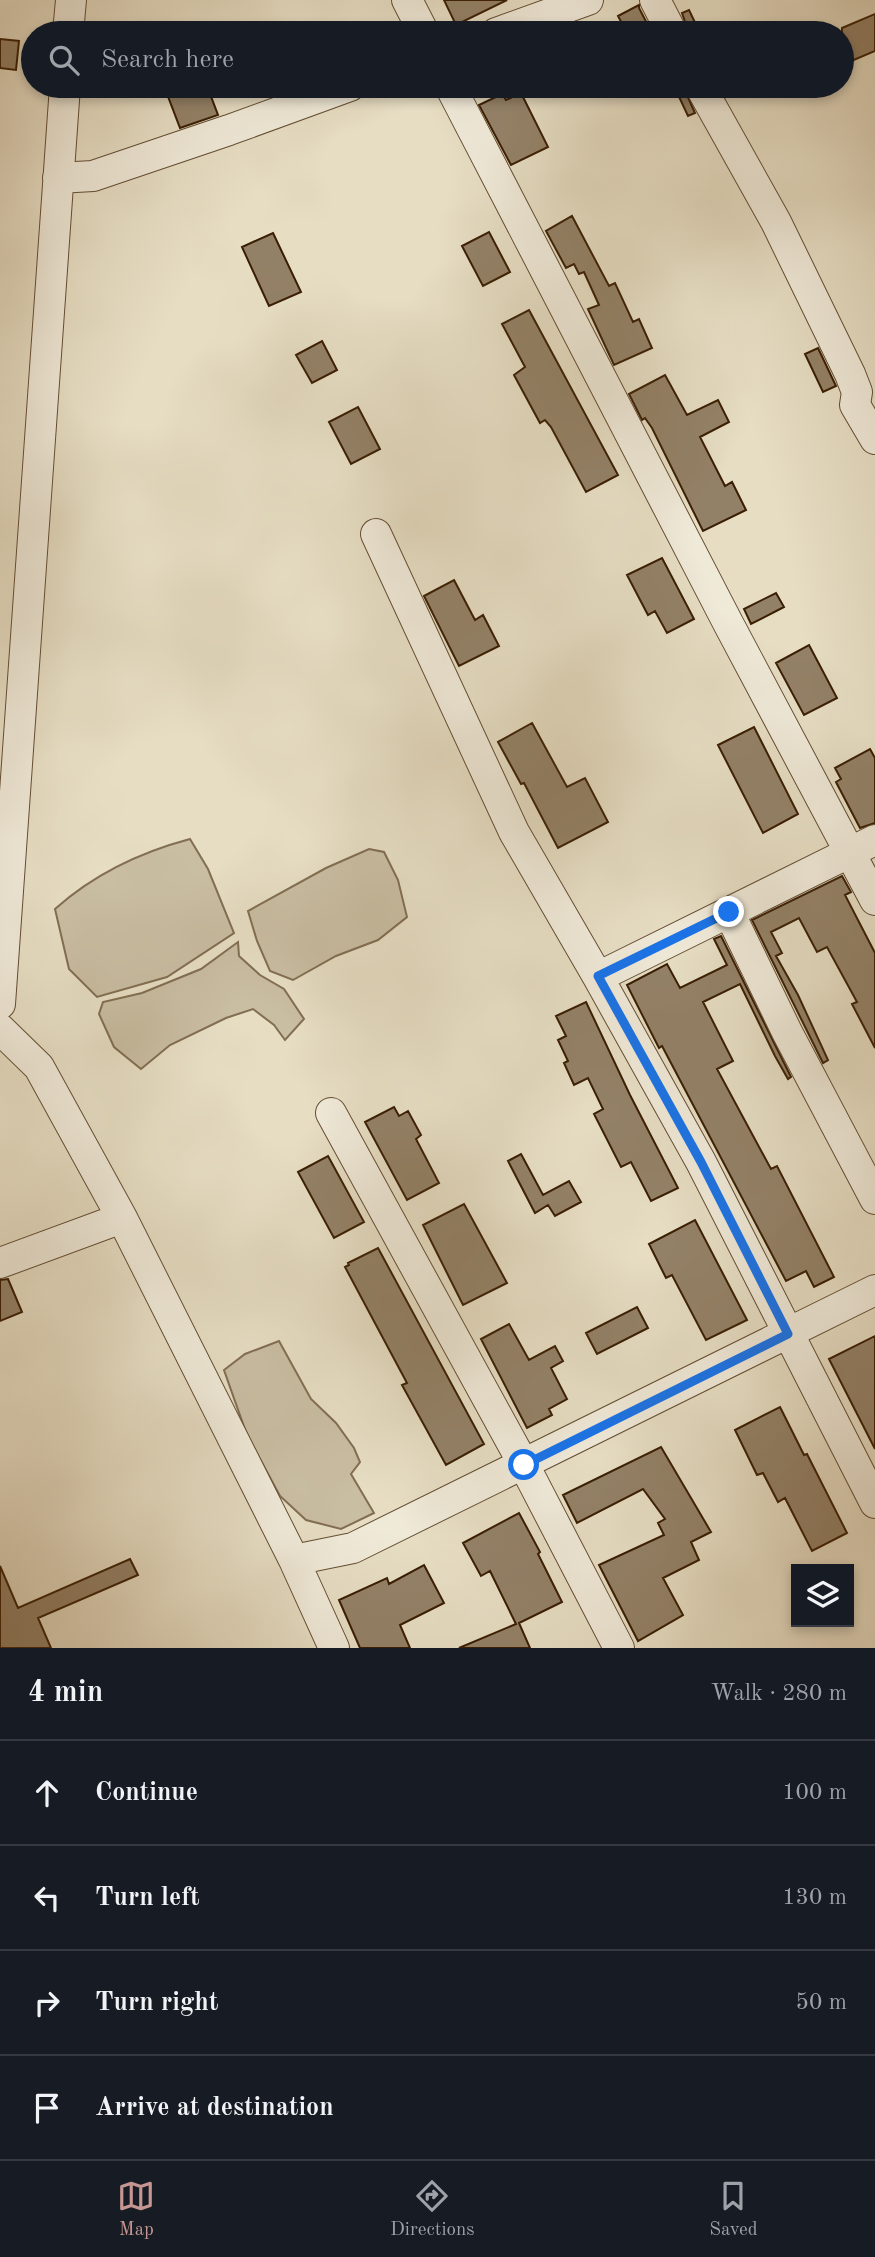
<!DOCTYPE html>
<meta charset="utf-8">
<style>
:root{--surface:#171b24;--page:#20242c;--text:#f1f3f6;--muted:#9ea1a6;--line:#363941;--accent:#c59692}
body{margin:0;font-family:"Old Standard TT",serif;background:var(--page);color:var(--text)}
.controls{position:absolute;right:21px;bottom:21px;display:grid;overflow:hidden;border-radius:0px;box-shadow:0 4px 10px #0003}
.controls button{width:63px;height:63px;display:grid;place-items:center;padding:0;border:0;border-bottom:2px solid var(--line);background:var(--surface);color:var(--text);font:35px sans-serif}
.stop{position:absolute;width:21px;height:21px;margin:-16px;border:5px solid #1a73e8;border-radius:50%;background:#fff}
.stop.end{background:#1a73e8;border-color:#fff;box-shadow:0 2px 7px #0008}
.list{margin:0;padding:0;list-style:none}
h2{display:flex;justify-content:space-between;align-items:center;height:91px;margin:0;padding:0 28px;font-size:30px}
h2 small{font-size:23px;font-weight:400;color:var(--muted)}
.list li{display:grid;grid-template-columns:46px 1fr auto;gap:21px;align-items:center;box-sizing:border-box;height:105px;padding:0 28px;border-top:2px solid var(--line)}
.list b{display:block;font-size:26px;white-space:nowrap}
.list em{font-size:23px;font-style:normal;color:var(--muted)}
.icon{flex:none;width:38px;height:38px;fill:none;stroke:currentColor;stroke-width:2;stroke-linecap:round;stroke-linejoin:round}
.map{position:relative;flex:none;width:875px;height:1648px;overflow:hidden}
.search{position:absolute;background:var(--surface);box-shadow:0 4px 10px #0003;left:21px;right:21px;top:21px;height:77px;display:flex;align-items:center;gap:18px;box-sizing:border-box;padding:0 24px;border-radius:38px;color:var(--muted);font-size:26px}
.sheet{height:511px;background:var(--surface)}
nav{display:flex;justify-content:space-around;align-items:center;box-sizing:border-box;height:98px;border-top:2px solid var(--line);background:var(--surface);font-size:19px;color:var(--muted)}
nav a{display:grid;justify-items:center;gap:4px}
nav .on{color:var(--accent)}
.map>svg:first-child{display:block}
.green{fill:#c9bda2;stroke:#826e52;stroke-width:2}
.building{fill:#938167;stroke:#3a1e03;stroke-width:2}
.lines{fill:none;stroke-linecap:round;stroke-linejoin:round}
.minor-casing{stroke:#654e33;stroke-width:32}
.minor{stroke:#efe9d8;stroke-width:30}
.route{stroke:#1a73e8;stroke-width:9}
</style>
<div class="map">
<svg width="875" height="1648" viewBox="0 0 875 1648">
<rect width="100%" height="100%" fill="#e6ddc3"/>
<filter id="stains"><feTurbulence type="fractalNoise" baseFrequency=".00286" numOctaves="4"/><feColorMatrix values="0 0 0 0 .2 0 0 0 0 .09 0 0 0 0 .02 0 0 0 .5 -.17"/></filter>
<radialGradient id="worn" r=".72"><stop offset=".6" stop-color="#630" stop-opacity="0"/><stop offset="1" stop-color="#630" stop-opacity=".3"/></radialGradient>
<path class="green" d="M 190,839 L 208,869 L 234,933 L 167,977 L 97,997 L 69,969 L 55,909 C 93,875 141,852 190,839 Z
M 369,849 L 384,852 L 398,880 L 407,917 L 378,940 L 336,956 L 293,980 L 270,971 L 257,941 L 248,911 L 326,868 Z
M 238,942 L 239,956 L 260,975 L 284,989 L 304,1019 L 285,1040 L 274,1025 L 253,1009 L 226,1018 L 170,1045 L 141,1069 L 114,1047 L 99,1014 L 103,1002 L 142,993 L 201,969 Z
M 279,1341 L 311,1399 L 336,1423 L 354,1448 L 360,1462 L 351,1474 L 374,1513 L 341,1529 L 306,1520 L 280,1496 L 247,1435 L 224,1370 L 245,1354 Z"/>
<path class="building" d="M 444,0 L 507,0 L 456,25 Z
M 639,5 L 639,8 L 652,33 L 627,33 L 618,16 Z
M 689,10 L 700,33 L 689,33 L 682,13 Z
M 875,14 L 875,51 L 842,65 L 842,28 Z
M 0,39 L 19,41 L 16,70 L 0,68 Z
M 164,86 L 207,86 L 218,115 L 180,128 Z
M 674,86 L 683,86 L 695,113 L 688,116 Z
M 720,86 L 749,86 L 726,97 Z
M 521,93 L 548,147 L 511,165 L 479,105 L 502,94 L 506,100 Z
M 572,216 L 609,286 L 615,283 L 633,322 L 639,319 L 652,348 L 614,365 L 588,309 L 599,305 L 584,272 L 579,274 L 574,264 L 566,268 L 546,231 Z
M 489,232 L 510,272 L 483,286 L 462,246 Z
M 273,233 L 301,292 L 269,306 L 242,247 Z
M 529,310 L 618,475 L 586,492 L 551,427 L 545,420 L 540,423 L 514,375 L 525,367 L 502,324 Z
M 322,341 L 337,370 L 312,383 L 296,355 Z
M 818,348 L 836,386 L 823,392 L 805,354 Z
M 665,375 L 687,415 L 718,400 L 729,422 L 700,437 L 725,486 L 732,482 L 746,510 L 703,531 L 652,428 L 645,418 L 642,420 L 629,394 Z
M 358,407 L 380,449 L 351,464 L 329,422 Z
M 662,558 L 694,619 L 667,633 L 655,611 L 648,615 L 627,575 Z
M 454,580 L 475,620 L 483,615 L 499,646 L 459,666 L 424,596 Z
M 776,593 L 784,607 L 751,624 L 744,609 Z
M 809,645 L 837,698 L 804,715 L 776,663 Z
M 532,723 L 567,787 L 585,778 L 608,822 L 558,848 L 524,783 L 521,784 L 498,742 Z
M 754,727 L 798,814 L 763,833 L 718,745 Z
M 870,749 L 875,758 L 875,823 L 860,828 L 836,782 L 841,779 L 835,768 Z
M 842,876 L 851,892 L 845,895 L 875,953 L 875,1048 L 852,1004 L 857,1002 L 827,947 L 817,952 L 799,918 L 771,932 L 782,953 L 776,956 L 798,995 L 828,1060 L 823,1063 L 752,920 Z
M 721,936 L 791,1077 L 788,1079 L 775,1056 L 740,984 L 703,1002 L 733,1061 L 717,1069 L 771,1169 L 777,1166 L 834,1277 L 814,1287 L 806,1271 L 786,1281 L 662,1046 L 659,1048 L 627,985 L 667,964 L 680,988 L 727,965 L 714,939 Z
M 586,1002 L 630,1095 L 678,1188 L 651,1201 L 631,1162 L 621,1167 L 594,1114 L 603,1109 L 588,1078 L 574,1085 L 564,1063 L 568,1061 L 558,1040 L 566,1036 L 556,1016 Z
M 394,1107 L 399,1116 L 408,1111 L 421,1135 L 416,1139 L 439,1183 L 407,1200 L 365,1122 Z
M 521,1154 L 543,1195 L 569,1181 L 581,1202 L 555,1216 L 548,1205 L 535,1213 L 508,1161 Z
M 328,1156 L 364,1222 L 334,1238 L 298,1172 Z
M 464,1204 L 507,1283 L 463,1305 L 423,1225 Z
M 695,1220 L 747,1320 L 706,1340 L 672,1275 L 666,1278 L 649,1244 Z
M 378,1248 L 484,1444 L 446,1465 L 402,1385 L 407,1383 L 345,1267 L 349,1265 L 348,1263 Z
M 8,1279 L 22,1312 L 0,1321 L 0,1280 Z
M 637,1307 L 648,1328 L 597,1354 L 586,1333 Z
M 509,1324 L 529,1360 L 555,1346 L 563,1361 L 551,1368 L 567,1399 L 549,1409 L 552,1415 L 527,1428 L 481,1339 Z
M 875,1336 L 875,1449 L 829,1359 Z
M 780,1407 L 804,1455 L 807,1454 L 847,1533 L 812,1551 L 785,1498 L 778,1502 L 763,1473 L 757,1475 L 735,1430 Z
M 661,1447 L 711,1532 L 691,1542 L 699,1560 L 663,1578 L 683,1615 L 638,1641 L 599,1565 L 664,1535 L 658,1523 L 665,1519 L 643,1489 L 577,1523 L 563,1495 Z
M 519,1513 L 540,1552 L 538,1554 L 562,1602 L 519,1623 L 530,1648 L 459,1648 L 516,1624 L 490,1571 L 481,1576 L 463,1543 Z
M 130,1559 L 138,1575 L 38,1618 L 51,1648 L 0,1648 L 0,1566 L 18,1608 Z
M 424,1565 L 444,1603 L 400,1625 L 410,1648 L 360,1648 L 339,1600 L 387,1578 L 389,1584 Z"/>
<g class="lines">
<defs>
<path id="minor" d="M 407,0 L 424,33
M 655,0 L 672,33
M 68,33 L 71,0
M 496,33 L 588,0
M 450,86 L 728,623 L 875,900
M 700,86 L 776,222 L 850,374 L 857,392 L 855,405 L 875,439
M 58,178 L 93,176 L 229,130 L 350,86
M 376,534 L 514,832 L 598,977 L 701,1162 L 875,1503
M 729,912 L 787,1032 L 875,1199
M 598,977 L 875,840
M 0,1004 L 65,86
M 0,1029 L 39,1067 L 122,1218 L 294,1560 L 334,1648
M 331,1113 L 524,1465 L 619,1648
M 0,1263 L 122,1218
M 294,1560 L 353,1548 L 875,1290"/>
</defs>
<use href="#minor" class="minor-casing"/>
<use href="#minor" class="minor"/>
</g>
<g class="lines">
<path class="route" d="M 524,1465 L 788,1334 L 701,1162 L 598,976 L 729,912"/>
</g>
<rect width="100%" height="100%" filter="url(#stains)"/>
<rect width="100%" height="100%" fill="url(#worn)"/>
</svg>
<div class="controls">
<button><svg class="icon" aria-label="layers" viewBox="0 0 24 24"><path d="M12 4l9 5-9 5-9-5zM3 14l9 5 9-5"/></svg></button>
</div>
<div class="stop" style="left:524px;top:1465px"></div>
<div class="stop end" style="left:729px;top:912px"></div>
<div class="search"><svg class="icon" aria-label="search" viewBox="0 0 24 24"><circle cx="10" cy="10" r="6"/><path d="M15 15l6 6"/></svg>Search here</div>
</div>
<section class="sheet">
<h2>4 min<small>Walk · 280 m</small></h2>
<ul class="list">
<li><svg class="icon" aria-label="ahead" viewBox="0 0 24 24"><path d="M12 20V5M6 11l6-6 6 6"/></svg><div><b>Continue</b></div><em>100 m</em></li>
<li><svg class="icon" aria-label="left" viewBox="0 0 24 24"><path d="M17 20v-9H6M10 6l-5 5 5 5"/></svg><div><b>Turn left</b></div><em>130 m</em></li>
<li><svg class="icon" aria-label="right" viewBox="0 0 24 24"><path d="M7 20v-9h11M14 6l5 5-5 5"/></svg><div><b>Turn right</b></div><em>50 m</em></li>
<li><svg class="icon" aria-label="arrive" viewBox="0 0 24 24"><path d="M6 21V4h12l-3 4 3 4H6"/></svg><div><b>Arrive at destination</b></div></li>
</ul>
</section>
<nav>
<a class="on"><svg class="icon" aria-label="map" viewBox="0 0 24 24"><path d="M3 6l6-2 6 2 6-2v14l-6 2-6-2-6 2zM9 4v14M15 6v14"/></svg>Map</a>
<a><svg class="icon" aria-label="directions" viewBox="0 0 24 24"><path d="M12 3l9 9-9 9-9-9zM9 14v-3h6M13 9l2 2-2 2"/></svg>Directions</a>
<a><svg class="icon" aria-label="saved" viewBox="0 0 24 24"><path d="M7 4h10v16l-5-4-5 4z"/></svg>Saved</a>
</nav>
